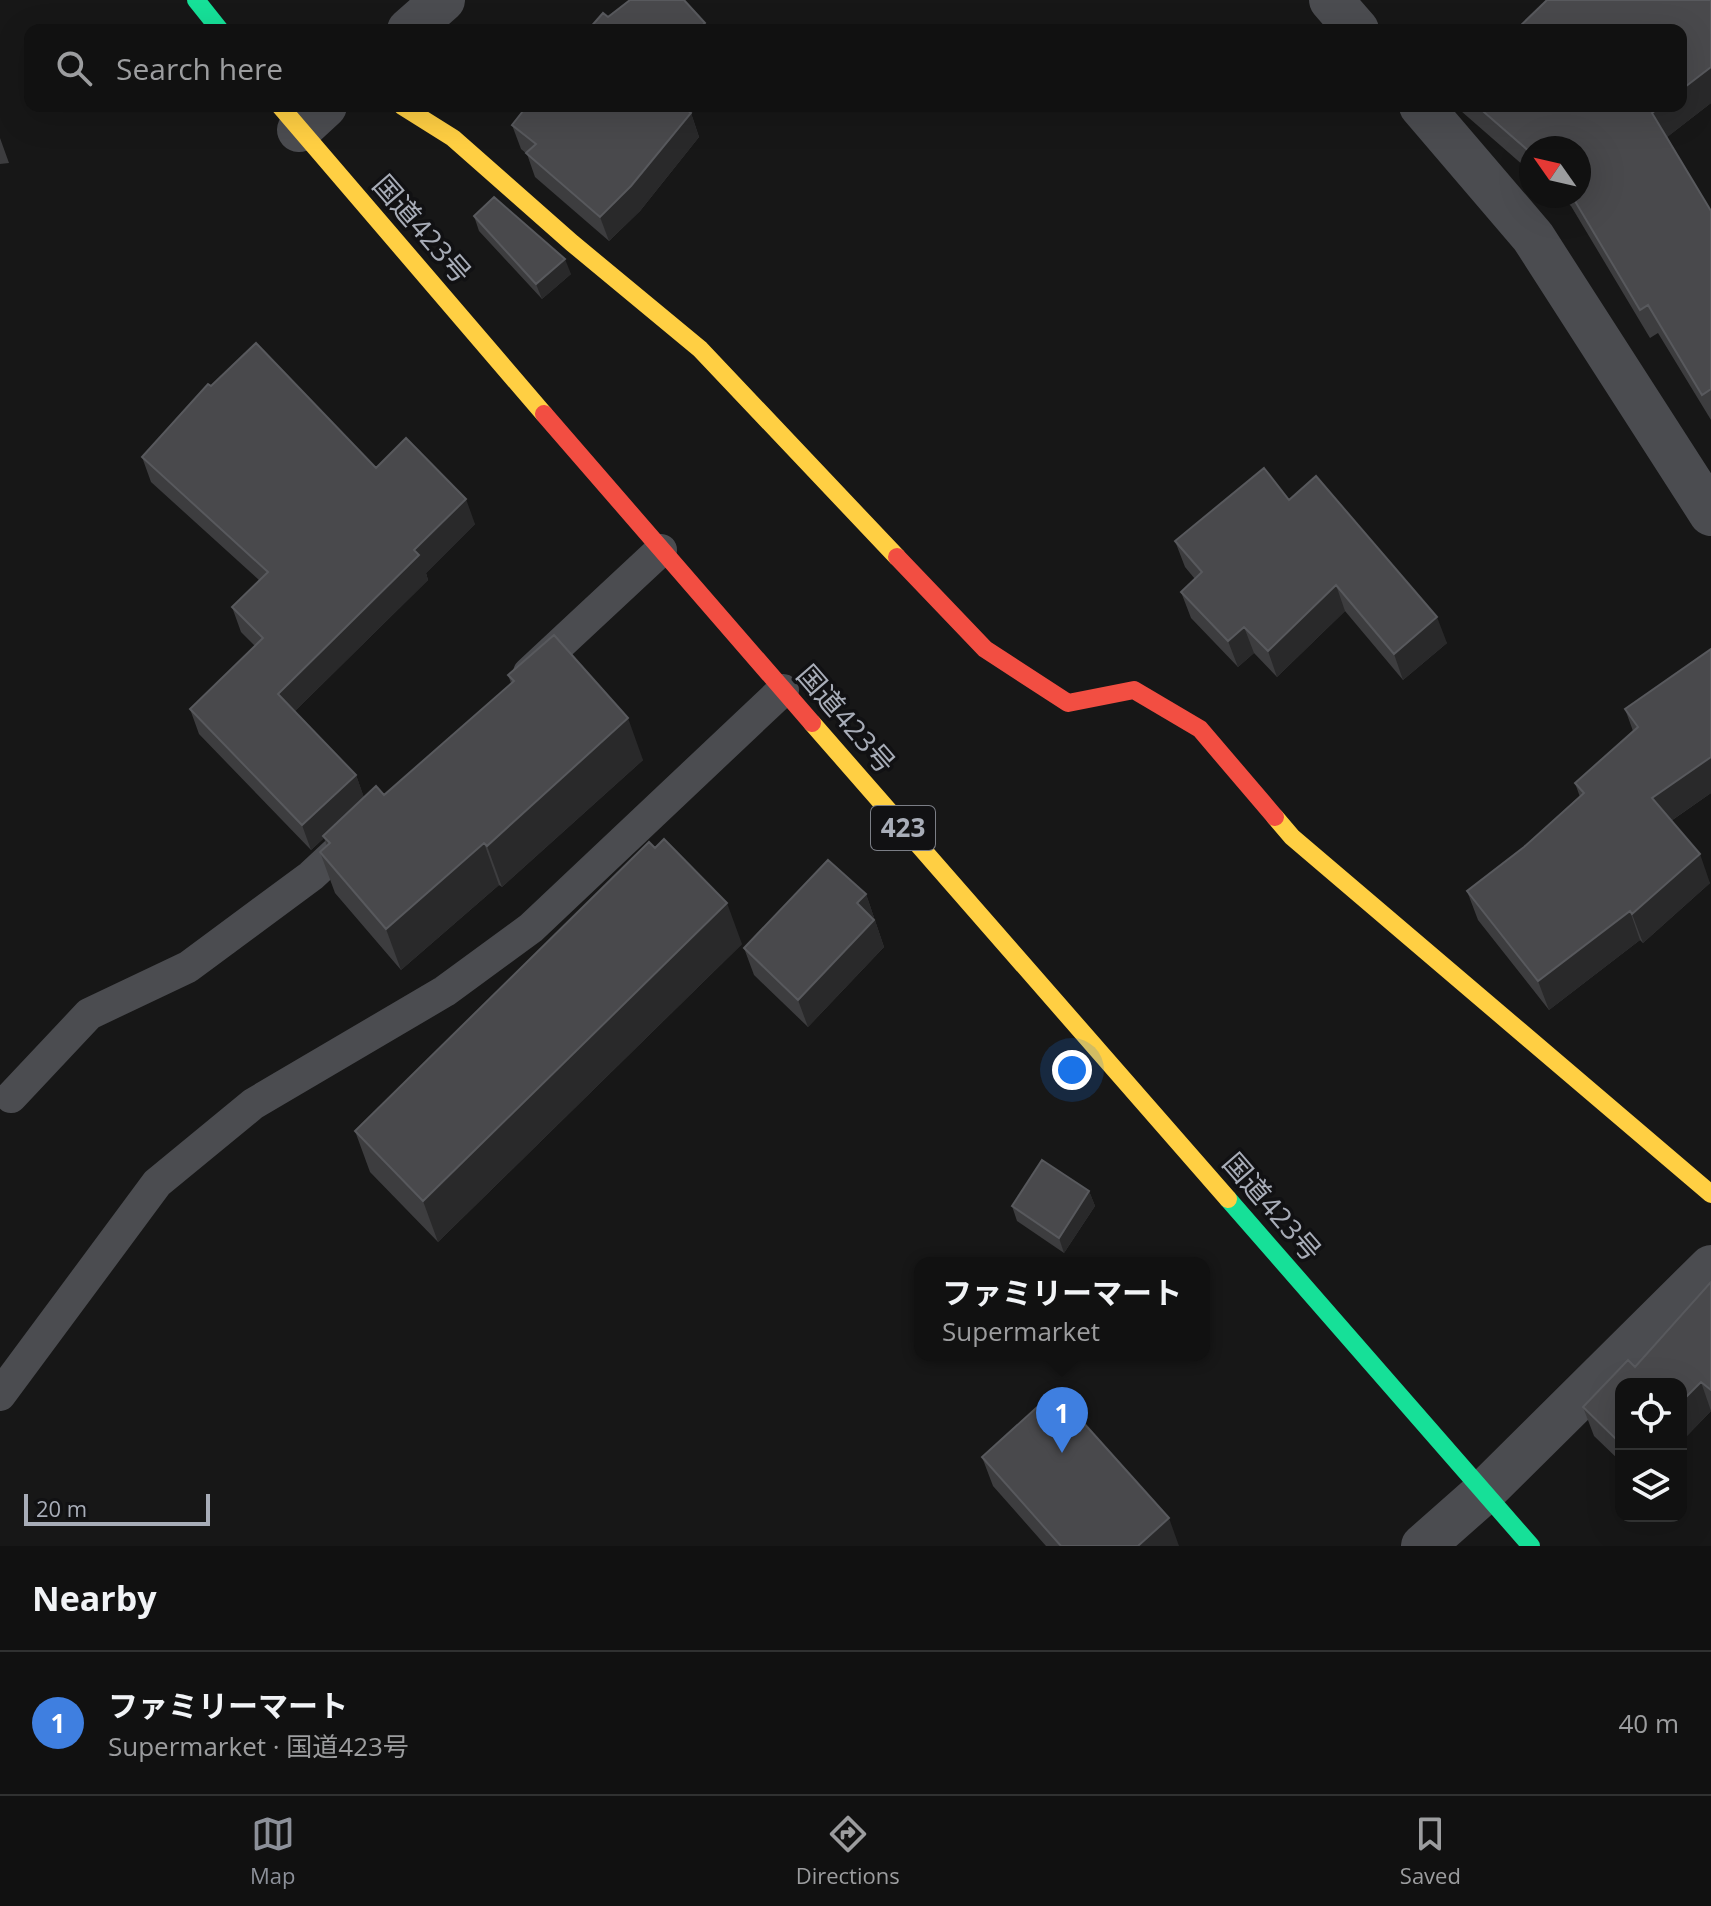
<!DOCTYPE html>
<meta charset="utf-8">
<style>
:root{--surface:#111;--page:#1e1f1f;--text:#f1f3f6;--muted:#9c9d9f;--line:#303131;--accent:#8c9099}
body{margin:0;font-family:"Open Sans","Noto Sans JP",sans-serif;background:var(--page);color:var(--text)}
.controls{position:absolute;right:24px;bottom:24px;display:grid;overflow:hidden;border-radius:16px;box-shadow:0 8px 32px #0002}
.controls button{width:72px;height:72px;display:grid;place-items:center;padding:0;border:0;border-bottom:2px solid var(--line);background:var(--surface);color:var(--text);font:40px sans-serif}
.compass{position:absolute;left:1519px;top:136px;width:72px;height:72px;border-radius:50%;background:var(--surface);box-shadow:0 8px 32px #0002;rotate:304deg}
.scale{position:absolute;left:24px;bottom:20px;width:186px;box-sizing:border-box;padding-left:8px;border:4px solid #a8adb8;border-top:0;font-size:22px;line-height:28px;white-space:nowrap;color:#a8adb8;-webkit-text-stroke:6px #111113;paint-order:stroke}
.you{position:absolute;left:1072px;top:1070px;width:28px;height:28px;margin:-20px;border:6px solid #fff;border-radius:50%;background:#1a73e8;box-shadow:0 0 0 12px #1a73e833}
.badge{display:grid;place-items:center;width:52px;height:52px;border-radius:50%;background:var(--accent);color:#fff;font-size:26px;font-weight:700}
.pin{position:absolute;translate:-50% -66px;filter:drop-shadow(0 2px 4px #0008)}
.pin::after{content:'';position:absolute;top:42px;width:28px;height:24px;background:inherit;clip-path:polygon(0 0,100% 0,50% 100%)}
.popup{position:absolute;left:914px;top:1257px;width:296px;height:104px;box-sizing:border-box;display:grid;place-content:center;border-radius:16px;background:var(--surface);filter:drop-shadow(0 2px 6px #0005);font-size:26px;white-space:nowrap;color:var(--muted)}
.popup b{font-size:30px;color:var(--text)}
.popup::after{content:'';position:absolute;left:50%;top:100%;margin-left:-16px;border:16px solid transparent;border-top-color:var(--surface)}
.list{margin:0;padding:0;list-style:none}
h2{display:flex;justify-content:space-between;align-items:center;height:104px;margin:0;padding:0 32px;font-size:34px}
h2 small{font-size:26px;font-weight:400;color:var(--muted)}
.list li{display:grid;grid-template-columns:52px 1fr auto;gap:24px;align-items:center;box-sizing:border-box;height:144px;padding:0 32px;border-top:2px solid var(--line)}
.list b{display:block;font-size:30px;white-space:nowrap}
.list p{margin:0;font-size:26px;white-space:nowrap;color:var(--muted)}
.list em{font-size:26px;font-style:normal;color:var(--muted)}
.icon{flex:none;width:44px;height:44px;fill:none;stroke:currentColor;stroke-width:2;stroke-linecap:round;stroke-linejoin:round}
.map{position:relative;flex:none;width:1711px;height:1546px;overflow:hidden}
.search{position:absolute;background:var(--surface);box-shadow:0 8px 32px #0002;left:24px;right:24px;top:24px;height:88px;display:flex;align-items:center;gap:20px;box-sizing:border-box;padding:0 28px;border-radius:16px;color:var(--muted);font-size:30px}
.sheet{height:248px;background:var(--surface)}
nav{display:flex;justify-content:space-around;align-items:center;box-sizing:border-box;height:112px;border-top:2px solid var(--line);background:var(--surface);font-size:22px;color:var(--muted)}
nav a{display:grid;justify-items:center;gap:4px}
nav .on{color:var(--accent)}
.map>svg:first-child{display:block}
.lines{fill:none;stroke-linecap:round;stroke-linejoin:round}
.lane{stroke:#4b4c50;stroke-width:32}
.street{stroke:#4b4c50;stroke-width:44}
.fast{stroke:#16e098;stroke-width:18}
.slow{stroke:#ffcf43;stroke-width:18}
.jam{stroke:#f24e42;stroke-width:18}
.wall{fill:#3d3d3f}
.shaded-wall{fill:#29292a}
.building{fill:#49494c;stroke:#58595d;stroke-width:2}
.labels{text-anchor:middle;stroke-width:7;stroke-linejoin:round;paint-order:stroke}
.shield{fill:#111113;stroke:#7b7e86;stroke-width:2}
.shield-label{font-size:26px;font-weight:bold;fill:#a8adb8}
.street-label{font-size:28px;fill:#a8adb8;stroke:#111113}
</style>
<div class="map">
<svg width="1711" height="1546" viewBox="0 0 1711 1546">
<rect width="100%" height="100%" fill="#171717"/>
<g class="lines">
<path class="lane" d="M 529,673 L 661,550
M 11,1097 L 89,1014 L 188,967 L 311,876 L 354,836
M 0,1395 L 157,1183 L 253,1104 L 445,991 L 531,928 L 783,690"/>
<path class="street" d="M 1331,0 L 1357,30
M 409,30 L 443,0
M 1421,106 L 1533,237 L 1711,514
M 299,130 L 325,106
M 1423,1546 L 1483,1493 L 1711,1267"/>
<path class="fast" d="M 196,0 L 220,30
M 1228,1199 L 1531,1546"/>
<path class="slow" d="M 280,106 L 544,414
M 402,106 L 453,138 L 572,243 L 700,349 L 897,557
M 812,723 L 1228,1199
M 1275,817 L 1292,837 L 1711,1194"/>
<path class="jam" d="M 544,414 L 812,723
M 897,557 L 985,649 L 1068,703 L 1134,690 L 1200,729 L 1275,817"/>
</g>
<path class="wall" d="M 1711,0 L 1711,103 L 1667,137 L 1711,211 L 1711,420 L 1658,333 L 1650,338 L 1571,206 L 1559,196 L 1579,196 L 1531,148 L 1531,172 L 1461,111 L 1459,106 L 1681,106 Z
M 693,106 L 689,112 L 691,113 L 699,137 L 640,211 L 609,241 L 535,177 L 527,154 L 521,149 L 512,125 Z
M 0,138 L 9,163 L 0,164 Z
M 474,216 L 571,274 L 542,299 L 479,231 Z
M 211,386 L 376,468 L 475,524 L 426,573 L 428,580 L 295,711 L 356,775 L 364,798 L 384,795 L 511,683 L 508,675 L 643,760 L 502,887 L 499,885 L 401,970 L 335,893 L 320,852 L 327,846 L 324,838 L 311,850 L 199,734 L 190,709 L 255,646 L 241,632 L 232,607 L 259,580 L 151,482 L 142,457 Z
M 1289,500 L 1447,643 L 1403,680 L 1345,611 L 1277,677 L 1254,653 L 1238,667 L 1191,618 L 1181,592 L 1195,579 L 1185,567 L 1175,541 Z
M 1625,709 L 1711,793 L 1671,821 L 1710,883 L 1643,943 L 1640,940 L 1549,1010 L 1478,920 L 1467,891 L 1524,847 L 1580,797 L 1575,783 L 1633,731 Z
M 866,894 L 884,947 L 808,1027 L 754,975 L 744,948 Z
M 742,944 L 438,1242 L 370,1172 L 355,1131 Z
M 1089,1191 L 1095,1206 L 1064,1253 L 1017,1221 L 1012,1206 Z
M 1711,1282 L 1711,1411 L 1681,1442 L 1621,1384 L 1621,1462 L 1594,1436 L 1583,1407 L 1635,1367 Z
M 982,1457 L 1179,1546 L 1046,1546 L 993,1486 Z"/>
<path class="shaded-wall" d="M 705,23 L 708,30 L 697,30 Z
M 1711,67 L 1711,103 L 1662,141 L 1652,113 L 1661,106 L 1681,106 L 1681,90 Z
M 675,106 L 693,106 L 681,123 Z
M 691,113 L 699,137 L 640,211 L 609,241 L 600,217 Z
M 565,259 L 571,274 L 542,299 L 536,284 Z
M 466,499 L 475,524 L 426,573 L 428,580 L 287,719 L 278,694 L 414,550 Z
M 1336,585 L 1345,611 L 1277,677 L 1268,651 Z
M 1437,617 L 1447,643 L 1403,680 L 1394,654 Z
M 1244,627 L 1254,653 L 1238,667 L 1228,641 Z
M 628,718 L 643,760 L 502,887 L 487,846 Z
M 1711,757 L 1711,793 L 1662,827 L 1652,798 Z
M 356,775 L 365,800 L 311,850 L 302,825 Z
M 484,843 L 499,885 L 401,970 L 386,929 Z
M 1700,854 L 1710,883 L 1643,943 L 1632,914 Z
M 866,894 L 884,947 L 808,1027 L 798,1000 L 857,903 Z
M 727,903 L 742,944 L 438,1242 L 423,1201 Z
M 1630,911 L 1640,940 L 1549,1010 L 1538,981 Z
M 1089,1191 L 1095,1206 L 1064,1253 L 1059,1238 Z
M 1701,1382 L 1711,1411 L 1681,1442 L 1681,1402 Z
M 1169,1518 L 1179,1546 L 1138,1546 Z"/>
<path class="building" d="M 630,0 L 684,0 L 705,23 L 697,30 L 588,30 L 603,13 L 608,17 Z
M 1547,0 L 1711,0 L 1711,67 L 1681,90 L 1681,30 L 1516,30 Z
M 527,106 L 682,106 L 691,113 L 631,186 L 600,217 L 526,153 L 536,144 L 512,125 Z
M 1477,106 L 1661,106 L 1652,113 L 1711,211 L 1711,389 L 1702,395 L 1648,305 L 1640,310 L 1572,196 L 1579,196 L 1579,148 L 1531,148 L 1531,153 Z
M 494,197 L 565,259 L 536,284 L 474,216 Z
M 256,343 L 376,468 L 406,438 L 466,499 L 414,550 L 419,555 L 278,694 L 356,775 L 302,825 L 190,709 L 263,638 L 232,607 L 268,572 L 142,457 L 208,384 L 211,386 Z
M 1264,468 L 1289,500 L 1316,476 L 1437,617 L 1394,654 L 1336,585 L 1268,651 L 1244,627 L 1228,641 L 1181,592 L 1202,572 L 1175,541 Z
M 554,635 L 628,718 L 487,846 L 484,843 L 386,929 L 320,852 L 330,843 L 323,836 L 376,786 L 384,795 L 514,681 L 508,675 Z
M 1711,649 L 1711,757 L 1652,798 L 1700,854 L 1632,914 L 1630,911 L 1538,981 L 1467,891 L 1524,847 L 1584,793 L 1575,783 L 1638,727 L 1625,709 Z
M 664,839 L 727,903 L 423,1201 L 355,1131 L 649,842 L 655,848 Z
M 828,860 L 866,894 L 857,903 L 874,920 L 798,1000 L 744,948 Z
M 1042,1160 L 1089,1191 L 1059,1238 L 1012,1206 Z
M 1711,1282 L 1711,1390 L 1701,1382 L 1681,1402 L 1681,1384 L 1621,1384 L 1621,1444 L 1583,1407 L 1628,1360 L 1635,1367 Z
M 1055,1391 L 1169,1518 L 1138,1546 L 1061,1546 L 982,1457 Z"/>
<g class="labels">
<rect class="shield" x="871" y="806" width="64" height="44" rx="6"/>
<g class="shield-label">
<text x="903" y="837">423</text>
</g>
<g class="street-label">
<text transform="translate(422 229) rotate(49)" y="10">国道423号</text>
<text transform="translate(846 719) rotate(49)" y="10">国道423号</text>
<text transform="translate(1272 1207) rotate(49)" y="10">国道423号</text>
</g>
</g>
</svg>
<div class="controls">
<button><svg class="icon" aria-label="locate" viewBox="0 0 24 24"><circle cx="12" cy="12" r="6"/><path d="M12 2v4M12 18v4M2 12h4M18 12h4"/></svg></button>
<button><svg class="icon" aria-label="layers" viewBox="0 0 24 24"><path d="M12 4l9 5-9 5-9-5zM3 14l9 5 9-5"/></svg></button>
</div>
<svg class="compass" viewBox="-18 -18 36 36"><path d="M0-13l5 13h-10z" fill="#e53935"/><path d="M0 13l5-13h-10z" fill="#9c9d9f"/></svg>
<div class="scale">20 m</div>
<div class="you"></div>
<div class="pin badge" style="left:1062px;top:1453px;background:#3f7fe0">1</div>
<div class="popup"><b>ファミリーマート</b>Supermarket</div>
<div class="search"><svg class="icon" aria-label="search" viewBox="0 0 24 24"><circle cx="10" cy="10" r="6"/><path d="M15 15l6 6"/></svg>Search here</div>
</div>
<section class="sheet">
<h2>Nearby<small></small></h2>
<ul class="list">
<li><span class="badge" style="background:#3f7fe0">1</span><div><b>ファミリーマート</b><p>Supermarket · 国道423号</p></div><em>40 m</em></li>
</ul>
</section>
<nav>
<a class="on"><svg class="icon" aria-label="map" viewBox="0 0 24 24"><path d="M3 6l6-2 6 2 6-2v14l-6 2-6-2-6 2zM9 4v14M15 6v14"/></svg>Map</a>
<a><svg class="icon" aria-label="directions" viewBox="0 0 24 24"><path d="M12 3l9 9-9 9-9-9zM9 14v-3h6M13 9l2 2-2 2"/></svg>Directions</a>
<a><svg class="icon" aria-label="saved" viewBox="0 0 24 24"><path d="M7 4h10v16l-5-4-5 4z"/></svg>Saved</a>
</nav>
